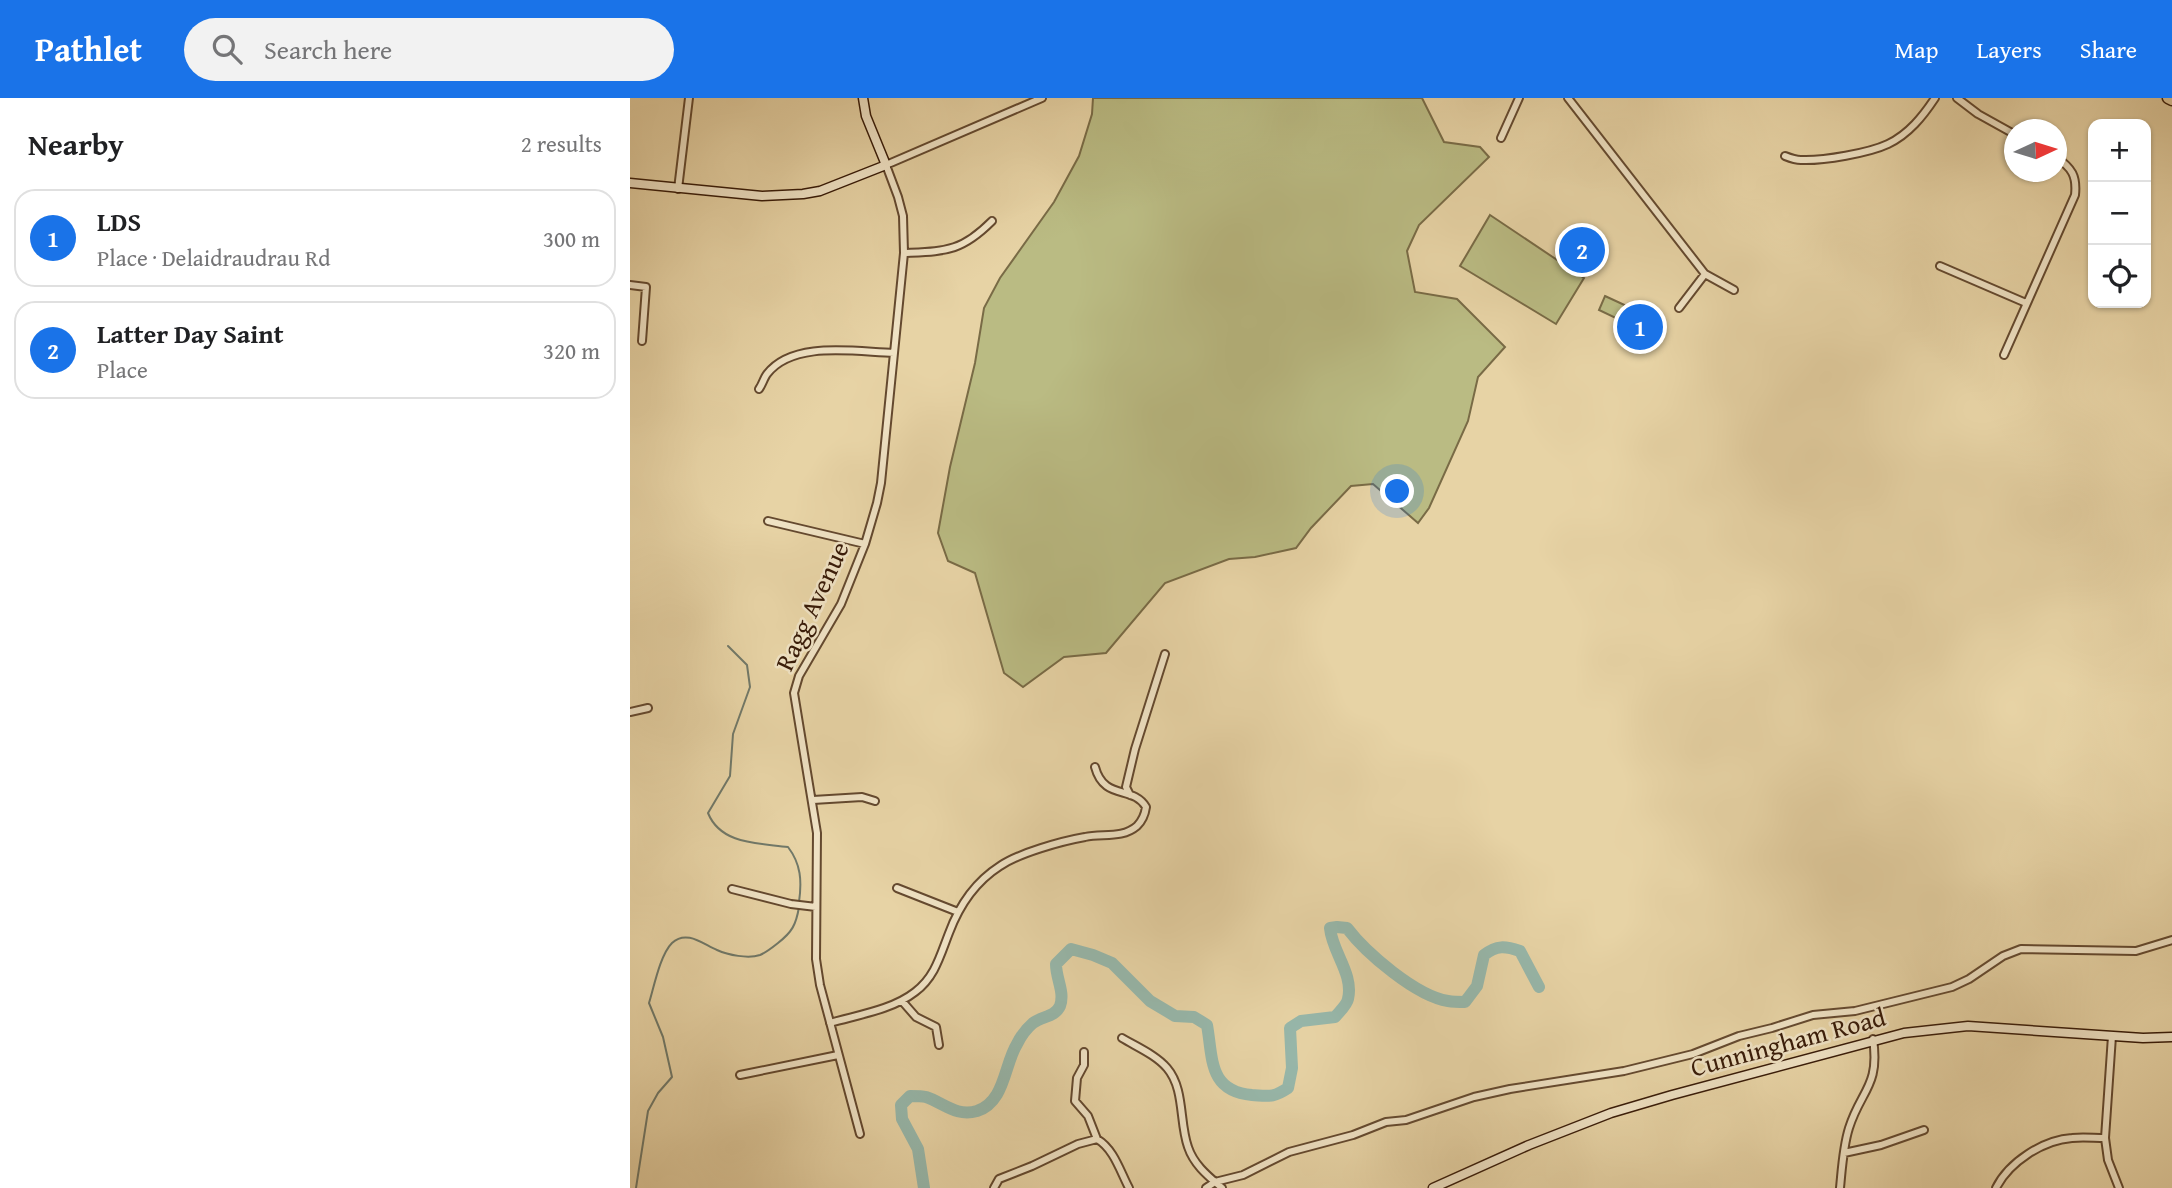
<!DOCTYPE html>
<meta charset="utf-8">
<style>
:root{--surface:#fff;--page:#f2f2f2;--text:#202124;--muted:#757577;--line:#e0e0e0;--accent:#1a73e8}
body{margin:0;font-family:"Gentium Book Plus",serif;background:var(--page);color:var(--text)}
.controls{position:absolute;right:21px;top:21px;display:grid;overflow:hidden;border-radius:14px;box-shadow:0 2px 5px #0004}
.controls button{width:63px;height:63px;display:grid;place-items:center;padding:0;border:0;border-bottom:2px solid var(--line);background:var(--surface);color:var(--text);font:35px sans-serif}
.compass{position:absolute;left:1374px;top:21px;width:63px;height:63px;border-radius:50%;background:var(--surface);box-shadow:0 2px 5px #0004;rotate:86deg}
.you{position:absolute;left:768px;top:394px;width:24px;height:24px;margin:-18px;border:5px solid #fff;border-radius:50%;background:#1a73e8;box-shadow:0 0 0 10px #1a73e833}
.badge{display:grid;place-items:center;width:46px;height:46px;border-radius:50%;background:var(--accent);color:#fff;font-size:23px;font-weight:700}
.pin{position:absolute;translate:-50% -50%;border:4px solid #fff;box-shadow:0 2px 7px #0006}
.list{margin:0;padding:0;list-style:none}
h2{display:flex;justify-content:space-between;align-items:center;height:91px;margin:0;padding:0 28px;font-size:30px}
h2 small{font-size:23px;font-weight:400;color:var(--muted)}
.list li{display:grid;grid-template-columns:46px 1fr auto;gap:21px;align-items:center;box-sizing:border-box;height:98px;margin:0 14px 14px;padding:0 14px;border:2px solid var(--line);border-radius:21px}
.list b{display:block;font-size:26px;white-space:nowrap}
.list p{margin:0;font-size:23px;white-space:nowrap;color:var(--muted)}
.list em{font-size:23px;font-style:normal;color:var(--muted)}
.icon{flex:none;width:38px;height:38px;fill:none;stroke:currentColor;stroke-width:2;stroke-linecap:round;stroke-linejoin:round}
.map{position:relative;flex:none;width:1542px;height:1090px;overflow:hidden}
header{display:flex;align-items:center;gap:42px;box-sizing:border-box;height:98px;padding:0 35px;background:var(--accent);color:#fff}
header strong{font-size:33px}
nav{display:flex;gap:38px;margin-inline-start:auto;font-size:24px}
.search{width:490px;height:63px;background:var(--page);display:flex;align-items:center;gap:18px;box-sizing:border-box;padding:0 24px;border-radius:38px;color:var(--muted);font-size:26px}
main{display:flex}
aside{flex:1;background:var(--surface)}
.map>svg:first-child{display:block}
.green{fill:#babb83;stroke:#796b46;stroke-width:2}
.lines{fill:none;stroke-linecap:round;stroke-linejoin:round}
.stream{stroke:#717969;stroke-width:2}
.river{stroke:#97b7aa;stroke-width:12}
.minor-casing{stroke:#64492f;stroke-width:10}
.secondary-casing{stroke:#381b08;stroke-width:11}
.primary-casing{stroke:#381b08;stroke-width:13}
.minor{stroke:#efe2c4;stroke-width:6}
.secondary{stroke:#efe2c4;stroke-width:8}
.primary{stroke:#e7d3a5;stroke-width:10}
.labels{text-anchor:middle;stroke-width:5;stroke-linejoin:round;paint-order:stroke}
.street-label{font-size:26px;fill:#381b08;stroke:#efe2c4}
</style>
<header>
<strong>Pathlet</strong>
<div class="search"><svg class="icon" aria-label="search" viewBox="0 0 24 24"><circle cx="10" cy="10" r="6"/><path d="M15 15l6 6"/></svg>Search here</div>
<nav><a>Map</a><a>Layers</a><a>Share</a></nav>
</header>
<main>
<aside>
<h2>Nearby<small>2 results</small></h2>
<ul class="list">
<li><span class="badge">1</span><div><b>LDS</b><p>Place · Delaidraudrau Rd</p></div><em>300 m</em></li>
<li><span class="badge">2</span><div><b>Latter Day Saint</b><p>Place</p></div><em>320 m</em></li>
</ul>
</aside>
<div class="map">
<svg width="1542" height="1090" viewBox="0 0 1542 1090">
<rect width="100%" height="100%" fill="#e7d3a5"/>
<filter id="stains"><feTurbulence type="fractalNoise" baseFrequency=".00286" numOctaves="4"/><feColorMatrix values="0 0 0 0 .2 0 0 0 0 .09 0 0 0 0 .02 0 0 0 .5 -.17"/></filter>
<radialGradient id="worn" r=".72"><stop offset=".6" stop-color="#630" stop-opacity="0"/><stop offset="1" stop-color="#630" stop-opacity=".3"/></radialGradient>
<path class="green" d="M 463,0 L 792,0 L 814,44 L 850,49 L 859,59 L 789,127 L 777,153 L 785,194 L 827,201 L 875,249 L 848,279 L 838,323 L 799,410 L 788,425 L 743,386 L 721,388 L 681,430 L 666,450 L 625,459 L 599,461 L 535,485 L 476,555 L 434,559 L 393,589 L 374,575 L 345,475 L 318,463 L 308,435 L 320,369 L 345,265 L 354,210 L 370,180 L 424,104 L 449,58 L 462,16 Z
M 860,117 L 954,180 L 926,226 L 830,168 Z
M 975,198 L 1001,210 L 994,224 L 969,212 Z"/>
<g class="lines">
<path class="stream" d="M 98,548 L 117,567 L 120,589 L 103,636 L 100,678 L 78,715 C 91,747 129,745 158,749 C 171,766 172,783 169,804
M 6,1090 L 18,1013 L 28,995 L 42,979 L 33,939 L 19,905 C 24,889 30,857 42,845 C 57,831 74,847 87,852 C 98,857 118,861 130,857 C 135,855 143,849 148,845 C 162,834 166,827 169,809"/>
<path class="river" d="M 294,1090 L 288,1051 L 272,1021 L 271,1007 L 280,998 C 285,998 292,998 296,999 C 314,1005 326,1019 347,1013 C 375,1004 374,967 387,946 C 391,938 397,930 403,925 C 412,918 425,919 430,908 C 435,894 426,881 426,866 L 441,851 L 463,857 L 482,865 L 520,903 L 545,918 L 564,919 L 577,927 C 583,960 578,993 622,997 C 639,998 643,1000 658,990 L 662,970 L 660,930 L 671,923 L 705,919 C 709,914 717,907 718,901 C 724,876 702,854 700,830 L 707,829 L 717,830 C 736,855 786,898 818,903 C 824,904 830,904 835,904 L 847,888 L 854,857 C 867,847 875,848 890,853 L 909,889"/>
<defs>
<path id="minor" d="M 938,0 L 1075,176 L 1104,192
M 1327,0 L 1348,16 L 1384,36
M 871,40 L 889,0
M 1155,58 C 1160,60 1166,62 1171,62 C 1193,63 1239,55 1258,46 C 1279,36 1293,18 1305,0
M 48,91 L 59,0
M 274,155 C 316,153 331,154 362,123
M 1310,168 L 1396,205
M 0,187 L 16,189 L 12,243
M 1049,210 L 1075,176
M 1374,257 L 1445,97 C 1447,78 1442,70 1426,59
M 129,291 C 132,287 134,280 137,276 C 163,242 226,254 264,255
M 138,423 L 235,446
M 0,614 L 18,610
M 500,697 L 496,689 L 505,651 L 535,556
M 183,702 L 232,699 L 245,703
M 267,790 L 328,814
M 102,791 L 161,806 L 186,809
M 272,903 L 286,919 L 306,929 L 309,947
M 200,925 C 227,917 262,912 285,894 C 305,879 310,858 319,835 C 329,808 345,784 370,768 C 389,755 432,743 455,739 C 472,735 492,741 507,728 C 512,723 515,716 516,709 C 503,687 474,703 465,669
M 1482,938 L 1475,1040 L 1478,1062 L 1489,1090
M 492,940 C 507,949 526,957 537,970 C 555,991 549,1024 558,1049 C 564,1067 578,1078 592,1090
M 454,954 L 454,967 L 447,980 L 445,1003 L 458,1018 L 467,1041
M 110,977 L 208,957
M 230,1036 L 190,887 L 186,861 L 187,735 L 164,595 L 169,578 L 211,506 L 235,446 L 247,405 L 251,385 L 274,155 L 273,118 L 268,99 L 256,67 L 412,0
M 1214,1055 L 1251,1047 L 1294,1032
M 364,1090 L 369,1081 L 402,1068 L 448,1046 L 467,1041 C 484,1051 490,1073 499,1090
M 576,1090 L 585,1084 L 613,1077 L 659,1054 L 723,1037 L 756,1024 L 776,1022 L 844,999 L 880,991 L 994,973 L 1063,956 L 1109,938 L 1142,930 L 1183,917 L 1225,913 L 1322,889 L 1339,881 L 1373,858 L 1391,851 L 1506,853 L 1542,842
M 1210,1090 C 1212,1070 1213,1049 1219,1030 C 1231,992 1250,988 1243,941
M 1366,1090 C 1379,1064 1413,1042 1442,1040 C 1452,1039 1464,1040 1475,1040"/>
<path id="secondary" d="M 0,85 L 132,98 L 173,96 L 190,93 L 256,67 L 236,18 L 233,0
M 803,1090 L 899,1047 L 981,1015 L 1042,997 L 1274,935 L 1338,928 L 1513,940 L 1542,939"/>
<path id="primary" d="M 1538,0 L 1542,2"/>
</defs>
<use href="#minor" class="minor-casing"/>
<use href="#secondary" class="secondary-casing"/>
<use href="#primary" class="primary-casing"/>
<use href="#minor" class="minor"/>
<use href="#secondary" class="secondary"/>
<use href="#primary" class="primary"/>
</g>
<g class="labels">
<g class="street-label">
<text transform="translate(182 508) rotate(-65)" y="9">Ragg Avenue</text>
<text transform="translate(1158 944) rotate(-15)" y="9">Cunningham Road</text>
</g>
</g>
<rect width="100%" height="100%" filter="url(#stains)"/>
<rect width="100%" height="100%" fill="url(#worn)"/>
</svg>
<div class="controls">
<button>+</button>
<button>−</button>
<button><svg class="icon" aria-label="locate" viewBox="0 0 24 24"><circle cx="12" cy="12" r="6"/><path d="M12 2v4M12 18v4M2 12h4M18 12h4"/></svg></button>
</div>
<svg class="compass" viewBox="-18 -18 36 36"><path d="M0-13l5 13h-10z" fill="#e53935"/><path d="M0 13l5-13h-10z" fill="#757577"/></svg>
<div class="you"></div>
<div class="pin badge" style="left:1010px;top:229px">1</div>
<div class="pin badge" style="left:952px;top:152px">2</div>
</div>
</main>
